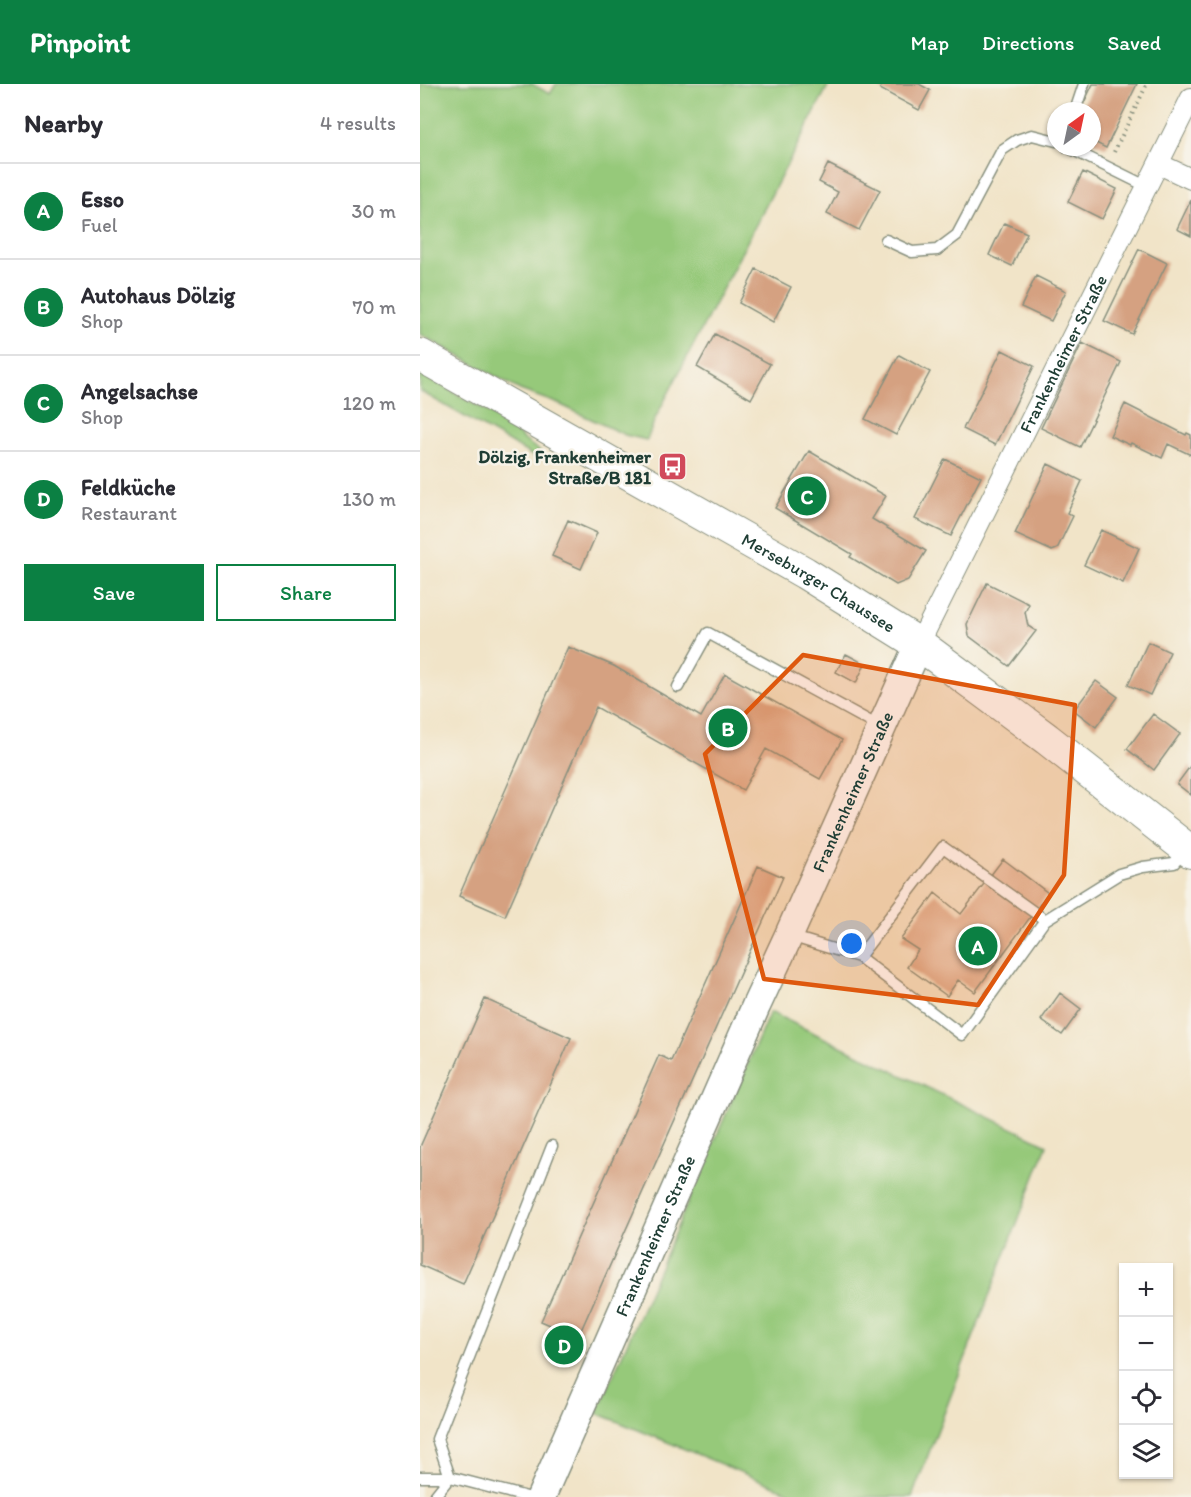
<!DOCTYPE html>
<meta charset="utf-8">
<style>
:root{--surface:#fff;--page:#f2f2f3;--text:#2b2b33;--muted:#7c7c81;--line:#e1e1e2;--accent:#0b8043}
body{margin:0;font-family:Itim,sans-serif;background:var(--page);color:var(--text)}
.controls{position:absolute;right:18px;bottom:18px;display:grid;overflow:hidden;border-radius:0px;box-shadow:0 2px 4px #0004}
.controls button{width:54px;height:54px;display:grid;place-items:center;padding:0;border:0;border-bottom:2px solid var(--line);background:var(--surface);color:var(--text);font:30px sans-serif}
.compass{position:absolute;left:627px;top:18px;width:54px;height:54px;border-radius:50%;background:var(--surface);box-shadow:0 2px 4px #0004;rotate:33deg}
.you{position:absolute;left:432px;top:860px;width:21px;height:21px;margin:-15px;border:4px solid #fff;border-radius:50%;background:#1a73e8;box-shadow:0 0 0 9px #1a73e833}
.badge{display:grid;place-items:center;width:39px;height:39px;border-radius:50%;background:var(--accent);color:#fff;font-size:20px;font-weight:700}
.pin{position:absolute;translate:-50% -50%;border:3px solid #fff;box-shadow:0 2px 6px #0006}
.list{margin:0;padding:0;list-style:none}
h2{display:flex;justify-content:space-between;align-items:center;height:78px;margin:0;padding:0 24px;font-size:26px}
h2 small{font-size:20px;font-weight:400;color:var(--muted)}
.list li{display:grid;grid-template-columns:39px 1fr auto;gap:18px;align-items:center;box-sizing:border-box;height:96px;padding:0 24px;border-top:2px solid var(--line)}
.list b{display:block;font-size:22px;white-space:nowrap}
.list p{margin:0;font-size:20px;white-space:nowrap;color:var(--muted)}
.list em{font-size:20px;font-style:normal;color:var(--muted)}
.actions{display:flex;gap:12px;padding:18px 24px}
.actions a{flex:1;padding:14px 0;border:2px solid var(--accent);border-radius:0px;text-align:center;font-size:21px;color:var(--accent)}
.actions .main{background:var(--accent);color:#fff}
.icon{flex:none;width:33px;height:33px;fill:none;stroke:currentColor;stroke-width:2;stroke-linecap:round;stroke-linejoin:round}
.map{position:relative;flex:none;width:771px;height:1413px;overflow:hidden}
header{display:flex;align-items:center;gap:36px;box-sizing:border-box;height:84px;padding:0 30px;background:var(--accent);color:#fff}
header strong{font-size:28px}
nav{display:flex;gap:33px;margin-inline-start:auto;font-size:21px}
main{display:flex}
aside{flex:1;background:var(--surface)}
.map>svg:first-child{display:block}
.green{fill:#96c97a;stroke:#5a8357;stroke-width:1.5}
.building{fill:#d5a181}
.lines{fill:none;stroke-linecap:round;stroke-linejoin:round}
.lane-casing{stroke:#88907e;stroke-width:13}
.street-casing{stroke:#88907e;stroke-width:22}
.secondary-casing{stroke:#88907e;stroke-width:31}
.primary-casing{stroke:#88907e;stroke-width:34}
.path{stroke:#88907e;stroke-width:4;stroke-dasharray:1.5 4.5;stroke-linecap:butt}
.lane{stroke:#fff;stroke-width:10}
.street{stroke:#fff;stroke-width:20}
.secondary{stroke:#fff;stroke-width:28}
.primary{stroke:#fff;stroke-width:32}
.marked{fill:#de580e;fill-opacity:0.2;stroke:#de580e;stroke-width:4.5;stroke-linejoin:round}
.labels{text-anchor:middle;stroke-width:5;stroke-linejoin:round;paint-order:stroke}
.street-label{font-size:18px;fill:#1f3d34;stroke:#f7f3e8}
.poi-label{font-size:18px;font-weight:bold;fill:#1f3d34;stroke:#f7f3e8;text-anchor:end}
</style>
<header>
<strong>Pinpoint</strong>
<nav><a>Map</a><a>Directions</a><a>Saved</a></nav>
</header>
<main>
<aside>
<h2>Nearby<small>4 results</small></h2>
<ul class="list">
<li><span class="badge">A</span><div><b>Esso</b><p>Fuel</p></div><em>30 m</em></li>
<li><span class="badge">B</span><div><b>Autohaus Dölzig</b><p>Shop</p></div><em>70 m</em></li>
<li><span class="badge">C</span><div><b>Angelsachse</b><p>Shop</p></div><em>120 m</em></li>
<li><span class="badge">D</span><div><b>Feldküche</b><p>Restaurant</p></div><em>130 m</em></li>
</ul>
<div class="actions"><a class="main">Save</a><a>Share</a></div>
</aside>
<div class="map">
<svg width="771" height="1413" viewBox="0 0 771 1413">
<rect width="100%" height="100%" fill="#f7f3e8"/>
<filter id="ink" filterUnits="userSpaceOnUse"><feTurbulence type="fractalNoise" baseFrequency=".0167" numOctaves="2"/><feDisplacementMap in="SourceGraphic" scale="12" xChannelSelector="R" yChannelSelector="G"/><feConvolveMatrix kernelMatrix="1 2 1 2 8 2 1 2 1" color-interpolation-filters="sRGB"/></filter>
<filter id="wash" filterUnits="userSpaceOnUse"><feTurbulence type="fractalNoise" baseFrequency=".008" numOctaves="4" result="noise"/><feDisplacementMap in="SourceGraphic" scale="24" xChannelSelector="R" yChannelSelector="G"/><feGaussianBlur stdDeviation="1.35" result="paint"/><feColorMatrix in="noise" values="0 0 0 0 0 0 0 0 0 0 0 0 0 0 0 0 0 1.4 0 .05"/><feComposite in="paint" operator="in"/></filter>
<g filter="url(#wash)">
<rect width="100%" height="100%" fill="#f1e4c8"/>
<path class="green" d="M 0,0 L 112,0 L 130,10 L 136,0 L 409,0 L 235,335 L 227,356 L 205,351 L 139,320 L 100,306 L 0,250 Z
M 0,289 L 90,340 L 103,355 L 121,368 L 120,376 L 0,307 Z
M 350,928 L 627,1061 L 492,1413 L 381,1413 L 177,1329 Z"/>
<g id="blocks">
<path class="building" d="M 462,0 L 499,0 L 510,6 L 499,26 L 460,5 Z
M 673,0 L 717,0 L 686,64 L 672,57 L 672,27 L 660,27 Z
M 408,80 L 460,106 L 439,146 L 407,130 L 418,108 L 399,98 Z
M 663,88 L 697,105 L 682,135 L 648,118 Z
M 771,116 L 771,152 L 757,145 Z
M 584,139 L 607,149 L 592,182 L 569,171 Z
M 719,165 L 747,179 L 712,250 L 684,237 Z
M 336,185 L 371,203 L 353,238 L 319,219 Z
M 616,192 L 646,207 L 631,237 L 601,223 Z
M 295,250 L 350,280 L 331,315 L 277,283 Z
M 662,259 L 701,278 L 660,363 L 621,344 Z
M 582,266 L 614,282 L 575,361 L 543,345 Z
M 479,271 L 510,288 L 476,351 L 445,335 Z
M 705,320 L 766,351 L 767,349 L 771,351 L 771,371 L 748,360 L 742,374 L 711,359 L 710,361 L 690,352 Z
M 389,367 L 466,412 L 452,435 L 506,467 L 488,496 L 476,501 L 430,473 L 432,470 L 355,424 Z
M 525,375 L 561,393 L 531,452 L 495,435 Z
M 628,380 L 662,397 L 647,429 L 653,432 L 637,465 L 632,467 L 595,450 Z
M 148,436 L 177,449 L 161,485 L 132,472 Z
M 681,446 L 719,464 L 703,499 L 664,481 Z
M 567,499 L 609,520 L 605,528 L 608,542 L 616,547 L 589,582 L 549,552 L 547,540 Z
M 728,558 L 750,568 L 730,611 L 708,601 Z
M 148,563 L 194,582 L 281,633 L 305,590 L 422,656 L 400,695 L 346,665 L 323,706 L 176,623 L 85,832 L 39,812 Z
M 426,570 L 445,580 L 436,599 L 416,588 Z
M 676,597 L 698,613 L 676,643 L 654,626 Z
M 733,630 L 760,650 L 734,686 L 707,665 Z
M 771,681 L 771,711 L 757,700 Z
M 583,775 L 628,809 L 555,908 L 538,896 L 527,912 L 487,883 L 498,866 L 481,855 L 515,809 L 541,830 Z
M 338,782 L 363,793 L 158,1253 L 121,1237 L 239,971 L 251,977 Z
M 640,909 L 661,925 L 642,951 L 621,936 Z
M 65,915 L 151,954 L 43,1200 L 0,1181 L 0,1063 Z"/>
</g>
</g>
<g filter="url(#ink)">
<use href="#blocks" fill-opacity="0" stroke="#88907e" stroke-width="1.5"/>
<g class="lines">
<defs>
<path id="lane" d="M 655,27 L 664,0
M 647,63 L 728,103
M 466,156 L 492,168 L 517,166 L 537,151 L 582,66 L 597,56 L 612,51 L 636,57
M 258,603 L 288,549 L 460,643
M 370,852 L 439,873 L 542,951 L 625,836 L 699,790 L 723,783 L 754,779 L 765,767
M 439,873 L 523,763 L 625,836
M 0,1393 L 30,1393
M 14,1413 L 30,1393
M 107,1413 L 30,1393 L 17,1355 L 132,1062"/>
<g id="street">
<path d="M 739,80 L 771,95"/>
<path id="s1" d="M 499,560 L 771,14"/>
</g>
<g id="secondary">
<path id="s2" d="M 121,1413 L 336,922 L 369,851 L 499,560"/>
</g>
<g id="primary">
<path id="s3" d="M 0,271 L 385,489 L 499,560 L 627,655 L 771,768"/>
</g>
</defs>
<use href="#lane" class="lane-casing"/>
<use href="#street" class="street-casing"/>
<use href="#secondary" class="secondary-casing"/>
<use href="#primary" class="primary-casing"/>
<path class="path" d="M 694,68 L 727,0"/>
<use href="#lane" class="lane"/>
<use href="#street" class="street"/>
<use href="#secondary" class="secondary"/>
<use href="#primary" class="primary"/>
</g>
</g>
<path class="marked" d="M 383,571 L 655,621 L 644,791 L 558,921 L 344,895 L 285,670 Z"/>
<defs>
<symbol id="bus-square" viewBox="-11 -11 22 22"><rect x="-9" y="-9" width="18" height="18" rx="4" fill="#d1495b" stroke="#f7f3e8"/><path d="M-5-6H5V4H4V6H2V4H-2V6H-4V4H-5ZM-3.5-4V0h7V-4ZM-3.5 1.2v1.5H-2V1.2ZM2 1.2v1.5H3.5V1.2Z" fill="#fff"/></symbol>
</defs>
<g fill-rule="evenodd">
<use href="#bus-square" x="236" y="366" width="33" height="33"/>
</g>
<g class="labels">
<g class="street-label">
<text dy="6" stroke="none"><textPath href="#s1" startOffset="324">Frankenheimer Straße</textPath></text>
<text dy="6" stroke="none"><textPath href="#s3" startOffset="459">Merseburger Chaussee</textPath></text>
<text dy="6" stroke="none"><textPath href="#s2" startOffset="771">Frankenheimer Straße</textPath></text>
<text dy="6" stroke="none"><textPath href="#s2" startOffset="285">Frankenheimer Straße</textPath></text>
</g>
<g class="poi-label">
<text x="231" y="379">Dölzig, Frankenheimer<tspan x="231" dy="21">Straße/B 181</tspan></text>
</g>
</g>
</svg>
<div class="controls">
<button>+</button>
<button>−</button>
<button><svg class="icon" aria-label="locate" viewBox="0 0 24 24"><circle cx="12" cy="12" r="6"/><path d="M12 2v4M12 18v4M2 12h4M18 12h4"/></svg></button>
<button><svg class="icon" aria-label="layers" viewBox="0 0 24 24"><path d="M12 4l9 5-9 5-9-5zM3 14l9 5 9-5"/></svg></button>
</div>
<svg class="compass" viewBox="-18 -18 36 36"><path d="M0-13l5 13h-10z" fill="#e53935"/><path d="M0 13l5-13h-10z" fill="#7c7c81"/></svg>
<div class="you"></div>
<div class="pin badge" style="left:558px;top:862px">A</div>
<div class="pin badge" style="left:308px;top:644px">B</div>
<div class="pin badge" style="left:387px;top:412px">C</div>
<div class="pin badge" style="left:144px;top:1261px">D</div>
</div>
</main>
